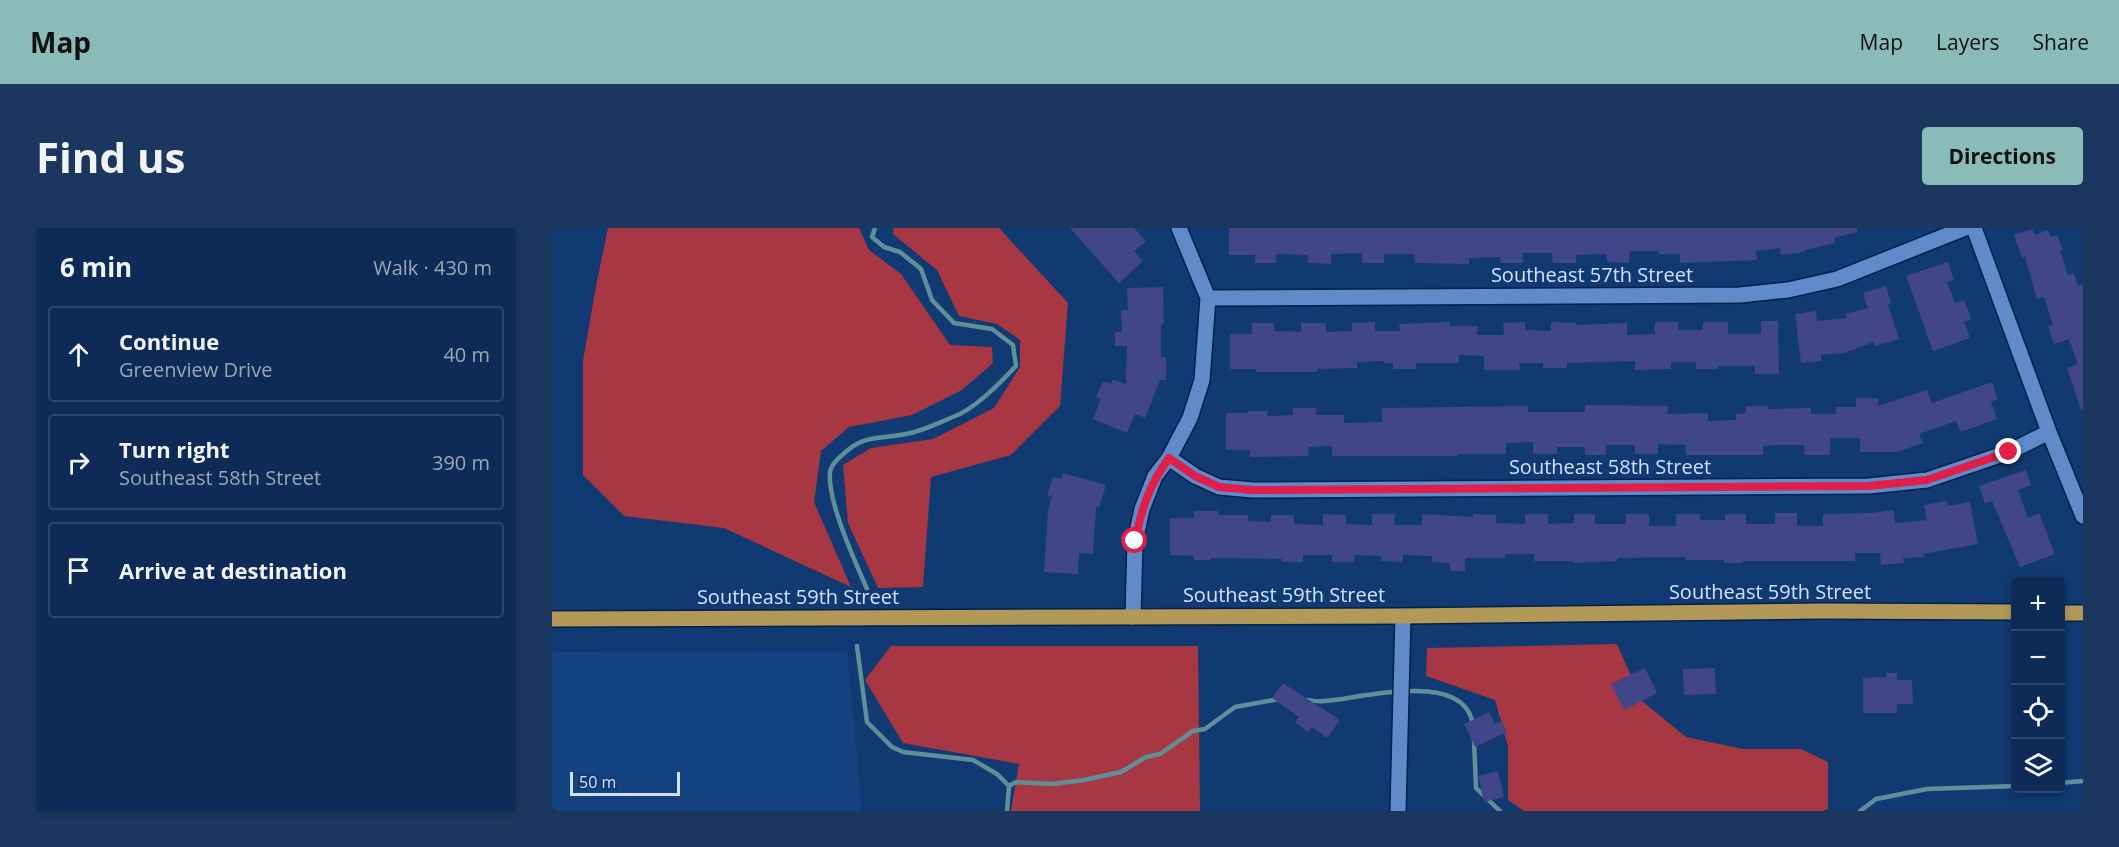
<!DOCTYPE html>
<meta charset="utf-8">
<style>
:root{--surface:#0d2b56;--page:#1b3760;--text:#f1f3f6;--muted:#9aa7b9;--line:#2d476c;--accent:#8bbbb9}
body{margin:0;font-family:"Open Sans",sans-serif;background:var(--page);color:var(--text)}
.controls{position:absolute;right:18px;bottom:18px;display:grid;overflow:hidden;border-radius:6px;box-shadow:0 3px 9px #0003}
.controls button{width:54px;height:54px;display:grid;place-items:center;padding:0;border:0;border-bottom:2px solid var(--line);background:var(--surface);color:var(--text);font:30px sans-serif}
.scale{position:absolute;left:18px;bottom:15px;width:110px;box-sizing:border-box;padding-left:6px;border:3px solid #d0e2fe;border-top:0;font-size:16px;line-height:21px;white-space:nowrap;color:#d0e2fe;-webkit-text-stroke:4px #113972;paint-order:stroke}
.stop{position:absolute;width:18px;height:18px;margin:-14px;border:4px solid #e11d48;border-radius:50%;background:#fff}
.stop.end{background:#e11d48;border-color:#fff;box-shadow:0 2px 6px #0008}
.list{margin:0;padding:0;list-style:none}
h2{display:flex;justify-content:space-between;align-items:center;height:78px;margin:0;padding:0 24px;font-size:26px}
h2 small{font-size:20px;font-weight:400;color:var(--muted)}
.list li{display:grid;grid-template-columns:39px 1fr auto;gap:18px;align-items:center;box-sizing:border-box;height:96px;margin:0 12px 12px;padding:0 12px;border:2px solid var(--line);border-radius:6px}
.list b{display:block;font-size:22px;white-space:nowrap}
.list p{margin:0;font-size:20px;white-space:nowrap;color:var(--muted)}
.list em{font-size:20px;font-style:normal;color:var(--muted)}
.icon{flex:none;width:33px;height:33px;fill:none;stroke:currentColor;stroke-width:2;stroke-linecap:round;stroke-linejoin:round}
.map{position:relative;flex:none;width:1531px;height:583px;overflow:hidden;border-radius:6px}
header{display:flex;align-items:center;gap:36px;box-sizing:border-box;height:84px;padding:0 30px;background:var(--accent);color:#111}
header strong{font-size:28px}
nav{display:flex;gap:33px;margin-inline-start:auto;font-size:21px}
.intro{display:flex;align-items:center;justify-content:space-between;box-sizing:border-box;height:144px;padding:0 36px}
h1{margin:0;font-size:42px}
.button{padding:15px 27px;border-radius:6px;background:var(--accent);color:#111;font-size:21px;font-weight:700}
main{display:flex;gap:36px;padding:0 36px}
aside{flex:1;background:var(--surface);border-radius:6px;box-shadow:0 3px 9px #0003}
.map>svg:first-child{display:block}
.built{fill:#144281}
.green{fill:#a73743}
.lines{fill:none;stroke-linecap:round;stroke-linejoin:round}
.stream{stroke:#608f98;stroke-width:4.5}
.building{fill:#414687}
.minor-casing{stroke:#03204a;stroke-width:18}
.major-casing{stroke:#03204a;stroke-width:18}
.minor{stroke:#608bcb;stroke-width:15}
.major{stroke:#b29958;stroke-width:15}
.route{stroke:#e11d48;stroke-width:8}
.labels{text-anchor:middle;stroke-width:6;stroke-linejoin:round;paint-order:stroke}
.street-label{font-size:20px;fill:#d0e2fe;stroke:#113972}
</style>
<header>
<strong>Map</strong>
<nav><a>Map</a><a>Layers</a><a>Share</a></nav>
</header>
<div class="intro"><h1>Find us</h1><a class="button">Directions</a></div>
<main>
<aside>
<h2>6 min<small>Walk · 430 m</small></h2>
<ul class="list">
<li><svg class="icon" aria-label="ahead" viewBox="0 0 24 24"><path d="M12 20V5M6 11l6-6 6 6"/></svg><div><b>Continue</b><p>Greenview Drive</p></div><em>40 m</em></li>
<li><svg class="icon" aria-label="right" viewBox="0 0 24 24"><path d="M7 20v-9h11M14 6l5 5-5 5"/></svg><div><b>Turn right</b><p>Southeast 58th Street</p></div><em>390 m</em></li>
<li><svg class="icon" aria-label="arrive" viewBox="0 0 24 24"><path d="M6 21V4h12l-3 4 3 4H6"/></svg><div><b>Arrive at destination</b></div></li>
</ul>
</aside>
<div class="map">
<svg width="1531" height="583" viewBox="0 0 1531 583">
<rect width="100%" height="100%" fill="#113972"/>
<path class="built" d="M 295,423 L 310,583 L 0,583 L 0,424 Z"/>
<path class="green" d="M 56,0 L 307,0 L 317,22 L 349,46 L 398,117 L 440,119 L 441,135 L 410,162 L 360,187 L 297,199 L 269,223 L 262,274 L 299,359 L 172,300 L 72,288 L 31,247 L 31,133 L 44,58 Z
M 342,0 L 447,0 L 516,75 L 508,178 L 459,227 L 379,249 L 371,359 L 326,360 L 296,295 L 291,237 L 319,220 L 381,211 L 442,180 L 468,139 L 468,112 L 445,96 L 407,88 L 385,42 L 341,6 Z
M 1065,416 L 1090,473 L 1134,509 L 1191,521 L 1249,521 L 1276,534 L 1276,581 L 1270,583 L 972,583 L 956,572 L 956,518 L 943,472 L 874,448 L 875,420 Z
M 339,418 L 646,418 L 648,583 L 459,583 L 467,536 L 351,515 L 313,452 Z"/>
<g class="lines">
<path class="stream" d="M 315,361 C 303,333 275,273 278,244 C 279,237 284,233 288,229 C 312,205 325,212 354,206 C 371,203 386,195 401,189 C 423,181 448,155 464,138 L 461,117 L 440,101 L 402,95 L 380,72 L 369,41 L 348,24 L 332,19 L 320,9 L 323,0
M 305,418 L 315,494 L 340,519 L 351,524 L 421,532 L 445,546 L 457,558 L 455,583
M 753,472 C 759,472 766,474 772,473 C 807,471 915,440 921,498
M 922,512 L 924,560 L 948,583
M 1508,555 L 1531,553
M 457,558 L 464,554 L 500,556 L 532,552 L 569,544 L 594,529 L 608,526 L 641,503 L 653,501 L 683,479 L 727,471
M 1308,583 L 1324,571 L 1375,561 L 1464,558"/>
</g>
<path class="building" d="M 518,0 L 582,0 L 594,13 L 582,23 L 591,33 L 567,55 Z
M 677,0 L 1305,0 L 1305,4 L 1282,10 L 1283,15 L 1253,22 L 1253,24 L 1229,27 L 1228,20 L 1204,23 L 1205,32 L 1128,35 L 1128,26 L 1106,26 L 1106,23 L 1078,23 L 1077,35 L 1055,34 L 1055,26 L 1024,27 L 1024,35 L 1001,35 L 1000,25 L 970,25 L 971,35 L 949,35 L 948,29 L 917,30 L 917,36 L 863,35 L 862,26 L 832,26 L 832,35 L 810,35 L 810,25 L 779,26 L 779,36 L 756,35 L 756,27 L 724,26 L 724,35 L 703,35 L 703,27 L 677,27 Z
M 1480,1 L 1483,7 L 1496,2 L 1499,9 L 1505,7 L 1511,22 L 1508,23 L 1516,47 L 1522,45 L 1526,58 L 1531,56 L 1531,182 L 1529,182 L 1515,140 L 1526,136 L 1517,111 L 1502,116 L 1496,98 L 1501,97 L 1492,69 L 1485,71 L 1473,29 L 1470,30 L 1462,7 Z
M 1396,34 L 1402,52 L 1395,54 L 1403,75 L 1412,72 L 1419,91 L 1412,94 L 1418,110 L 1381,123 L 1354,48 Z
M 1334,58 L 1339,75 L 1336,76 L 1347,111 L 1323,118 L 1322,114 L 1292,125 L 1269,127 L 1269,133 L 1249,135 L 1243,86 L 1264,83 L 1265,93 L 1295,90 L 1293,86 L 1316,80 L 1311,65 Z
M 611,59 L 612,95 L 609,96 L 609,129 L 614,129 L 614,152 L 608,152 L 593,190 L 583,186 L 575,205 L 541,191 L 549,171 L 544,169 L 551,153 L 559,156 L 561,151 L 574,157 L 575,118 L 563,118 L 563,104 L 570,104 L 569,82 L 576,82 L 575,60 Z
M 1209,93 L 1226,93 L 1227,146 L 1203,146 L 1203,138 L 1166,138 L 1166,141 L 1144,141 L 1144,134 L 1119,134 L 1119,141 L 1083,142 L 1083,133 L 1015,135 L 1015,140 L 991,140 L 991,135 L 967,135 L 968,142 L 932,142 L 932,128 L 907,127 L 907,135 L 864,135 L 864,141 L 841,141 L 841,135 L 832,135 L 832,133 L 805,134 L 805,140 L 765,141 L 765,144 L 704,144 L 704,141 L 678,141 L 678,106 L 700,106 L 700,95 L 722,95 L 722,103 L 749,104 L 749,95 L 774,95 L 774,104 L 800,103 L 800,95 L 823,94 L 823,103 L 848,103 L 847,96 L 898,94 L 898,98 L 926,98 L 925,107 L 952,107 L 951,95 L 973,94 L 973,102 L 999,103 L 999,94 L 1024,95 L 1024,97 L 1075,95 L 1075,107 L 1103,106 L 1103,94 L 1126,94 L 1126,102 L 1151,102 L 1151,94 L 1176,94 L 1176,106 L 1209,106 Z
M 1440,154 L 1446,171 L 1439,174 L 1445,191 L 1408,204 L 1404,193 L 1367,206 L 1371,215 L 1345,224 L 1308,224 L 1308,210 L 1278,210 L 1278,227 L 1253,227 L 1252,217 L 1226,217 L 1211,218 L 1211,227 L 1134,227 L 1134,217 L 1106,216 L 1106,226 L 1083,226 L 1083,217 L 1054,217 L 1054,227 L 1033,227 L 1033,219 L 1005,219 L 1005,226 L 981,226 L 981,214 L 954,215 L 954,226 L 906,226 L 906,228 L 780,228 L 780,218 L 756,219 L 757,228 L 698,229 L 698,222 L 674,222 L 674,185 L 696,185 L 696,183 L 716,183 L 715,188 L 741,187 L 741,180 L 764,180 L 764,187 L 792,187 L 792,195 L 830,194 L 830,180 L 976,178 L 976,184 L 1033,184 L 1033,177 L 1116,178 L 1115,186 L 1156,185 L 1156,193 L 1184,192 L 1184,186 L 1194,185 L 1194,178 L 1216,178 L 1216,181 L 1259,180 L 1259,186 L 1284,186 L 1284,179 L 1304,179 L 1304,170 L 1326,170 L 1326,178 L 1375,162 L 1380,175 Z
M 1474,242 L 1479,257 L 1466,262 L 1476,290 L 1487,285 L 1503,326 L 1468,339 L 1440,273 L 1433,275 L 1427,258 Z
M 511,245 L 554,257 L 547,280 L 544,279 L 541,326 L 527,325 L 526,346 L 492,344 L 496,282 L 500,269 L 495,267 L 501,249 L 509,251 Z
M 1395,273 L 1396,278 L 1418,274 L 1426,316 L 1371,326 L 1372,329 L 1351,330 L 1352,335 L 1329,337 L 1328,325 L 1303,325 L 1303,333 L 1191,333 L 1191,335 L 1172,335 L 1172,332 L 1134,332 L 1134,329 L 1065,330 L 1065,333 L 1021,335 L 1021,333 L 982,333 L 982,326 L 953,326 L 953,330 L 913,330 L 913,343 L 898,343 L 898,335 L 880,334 L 880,328 L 851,327 L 851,334 L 829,333 L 829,328 L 803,327 L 802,334 L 780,334 L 780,327 L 751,327 L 751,334 L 730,334 L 730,331 L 659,330 L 659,332 L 642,332 L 642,328 L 618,327 L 618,290 L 642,290 L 642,283 L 666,283 L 666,287 L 696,287 L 696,293 L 719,294 L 719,287 L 742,287 L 742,296 L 771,297 L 771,286 L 794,287 L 794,296 L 820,297 L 820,286 L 843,286 L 842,297 L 870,297 L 870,286 L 921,289 L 921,286 L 944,287 L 944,295 L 973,296 L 973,286 L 996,286 L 996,296 L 1022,295 L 1022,286 L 1043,286 L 1043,296 L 1074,296 L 1074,286 L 1097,286 L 1097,298 L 1124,298 L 1124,286 L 1148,286 L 1148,292 L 1173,292 L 1173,286 L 1194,286 L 1194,296 L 1223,296 L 1223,285 L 1245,285 L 1245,298 L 1271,298 L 1271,286 L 1318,285 L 1342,282 L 1343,295 L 1375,292 L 1372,277 Z
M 1093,440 L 1105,465 L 1072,482 L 1059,456 Z
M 1163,440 L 1164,466 L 1132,467 L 1131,441 Z
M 1334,445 L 1345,445 L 1345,452 L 1360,452 L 1361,476 L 1345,476 L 1345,485 L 1311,485 L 1311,450 L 1334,449 Z
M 731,455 L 788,492 L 775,510 L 760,499 L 756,504 L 743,494 L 747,489 L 720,470 Z
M 937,484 L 943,496 L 950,493 L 955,504 L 923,519 L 912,496 Z
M 946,543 L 952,569 L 932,574 L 926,548 Z"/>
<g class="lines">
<defs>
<path id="minor" d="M 1422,0 L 1497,204 L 1531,288
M 656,70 L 1188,67 L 1236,62 L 1285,51 L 1413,0
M 617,230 L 643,248 L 667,259 L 701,262 L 1317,258 L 1375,252 L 1457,224 L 1497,204
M 581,389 L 583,313 L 590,281 L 603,248 L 617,230 L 638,190 L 650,152 L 656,70 L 627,0
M 846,583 L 851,388"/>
<path id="major" d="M 1508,385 L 1531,385
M 0,391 L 851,388 L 1271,383 L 1464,384"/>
</defs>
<use href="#minor" class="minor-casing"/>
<use href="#major" class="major-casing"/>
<use href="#minor" class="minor"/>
<use href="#major" class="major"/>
</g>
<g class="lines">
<path class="route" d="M 583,313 C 590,280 597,257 617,230 L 643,248 L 667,259 L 701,262 L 1317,258 L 1375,252 L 1457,224"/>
</g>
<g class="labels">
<g class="street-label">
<text x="1040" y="54">Southeast 57th Street</text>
<text x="1058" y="246">Southeast 58th Street</text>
<text x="1218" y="371">Southeast 59th Street</text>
<text x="732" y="374">Southeast 59th Street</text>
<text x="246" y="376">Southeast 59th Street</text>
</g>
</g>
</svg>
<div class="controls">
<button>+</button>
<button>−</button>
<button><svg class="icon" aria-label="locate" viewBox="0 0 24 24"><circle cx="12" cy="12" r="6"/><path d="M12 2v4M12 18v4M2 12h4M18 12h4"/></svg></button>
<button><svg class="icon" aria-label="layers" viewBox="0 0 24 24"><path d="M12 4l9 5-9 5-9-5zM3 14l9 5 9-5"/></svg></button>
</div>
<div class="scale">50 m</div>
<div class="stop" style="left:583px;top:313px"></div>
<div class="stop end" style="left:1457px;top:224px"></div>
</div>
</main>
